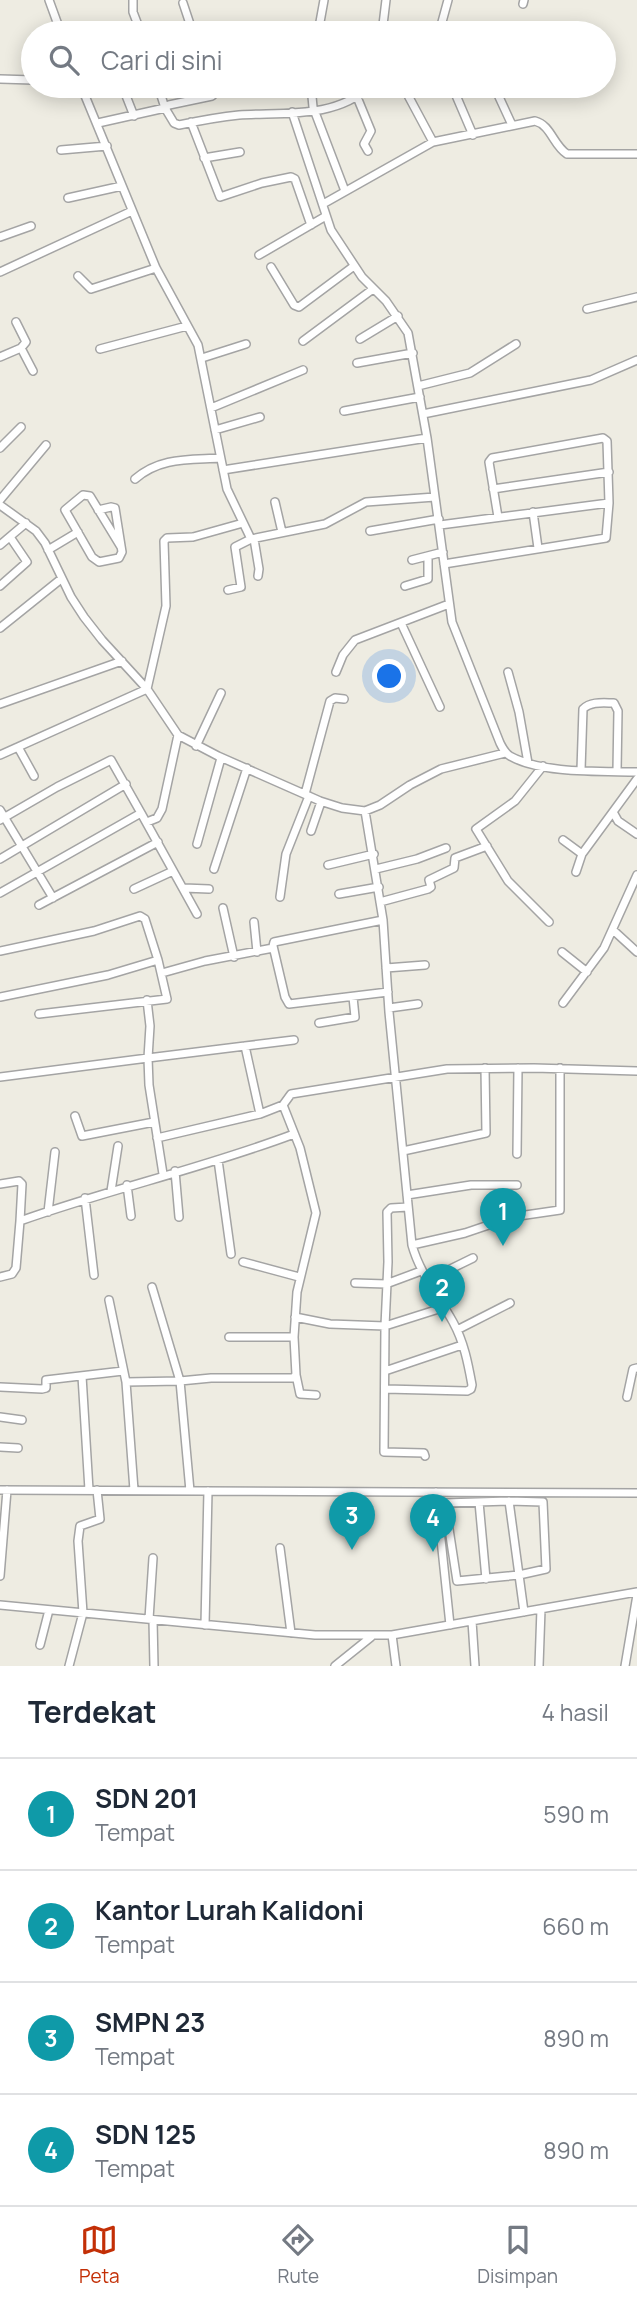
<!DOCTYPE html>
<html lang="id">
<style>
:root{--surface:#fff;--page:#f2f2f3;--text:#1f2937;--muted:#747a83;--line:#e0e1e3;--accent:#c32f06}
body{margin:0;font-family:Manrope,sans-serif;background:var(--page);color:var(--text)}
.you{position:absolute;left:390px;top:677px;width:24px;height:24px;margin:-18px;border:5px solid #fff;border-radius:50%;background:#1a73e8;box-shadow:0 0 0 10px #1a73e833}
.badge{display:grid;place-items:center;width:46px;height:46px;border-radius:50%;background:var(--accent);color:#fff;font-size:23px;font-weight:700}
.pin{position:absolute;translate:-50% -58px;filter:drop-shadow(0 2px 4px #0008)}
.pin::after{content:'';position:absolute;top:37px;width:24px;height:21px;background:inherit;clip-path:polygon(0 0,100% 0,50% 100%)}
.list{margin:0;padding:0;list-style:none}
h2{display:flex;justify-content:space-between;align-items:center;height:91px;margin:0;padding:0 28px;font-size:30px}
h2 small{font-size:23px;font-weight:400;color:var(--muted)}
.list li{display:grid;grid-template-columns:46px 1fr auto;gap:21px;align-items:center;box-sizing:border-box;height:112px;padding:0 28px;border-top:2px solid var(--line)}
.list b{display:block;font-size:26px;white-space:nowrap}
.list p{margin:0;font-size:23px;white-space:nowrap;color:var(--muted)}
.list em{font-size:23px;font-style:normal;color:var(--muted)}
.icon{flex:none;width:38px;height:38px;fill:none;stroke:currentColor;stroke-width:2;stroke-linecap:round;stroke-linejoin:round}
.map{position:relative;flex:none;width:637px;height:1666px;overflow:hidden}
.search{position:absolute;background:var(--surface);box-shadow:0 4px 18px #0003;left:21px;right:21px;top:21px;height:77px;display:flex;align-items:center;gap:18px;box-sizing:border-box;padding:0 24px;border-radius:38px;color:var(--muted);font-size:26px}
.sheet{height:539px;background:var(--surface)}
nav{display:flex;justify-content:space-around;align-items:center;box-sizing:border-box;height:98px;border-top:2px solid var(--line);background:var(--surface);font-size:19px;color:var(--muted)}
nav a{display:grid;justify-items:center;gap:4px}
nav .on{color:var(--accent)}
.map>svg:first-child{display:block}
.lines{fill:none;stroke-linecap:round;stroke-linejoin:round}
.street-casing{stroke:#a4a4a4;stroke-width:10}
.street{stroke:#fff;stroke-width:7}
</style>
<div class="map">
<svg width="637" height="1666" viewBox="0 0 637 1666">
<rect width="100%" height="100%" fill="#eeece2"/>
<g class="lines">
<defs>
<path id="street" d="M 49,0 L 61,33
M 133,0 L 133,12 L 141,33
M 183,3 L 193,33
M 523,4 L 524,0
M 318,33 L 324,0
M 382,33 L 386,0
M 439,33 L 448,0
M 0,79 L 33,80
M 81,86 L 156,268 L 198,345 L 227,489 L 251,539 L 325,524 L 366,502 L 435,497
M 158,86 L 165,108 L 169,105 L 212,96 L 215,93 L 213,86
M 311,86 L 313,107 L 345,191
M 403,86 L 433,142
M 452,86 L 473,135
M 494,86 L 512,125
M 123,88 L 134,116
M 406,92 L 430,86
M 357,97 L 371,131 L 364,144 L 368,151
M 292,112 L 331,230 L 362,277 L 386,301 L 408,333 L 427,438 L 452,622 L 500,743 C 503,749 505,753 510,756 C 542,774 601,771 637,772
M 191,122 L 220,197 L 262,183 L 291,177 L 295,179 L 311,225
M 98,123 L 165,108 L 174,123 L 179,125 C 198,121 219,117 239,115 C 283,112 336,119 370,86
M 61,150 L 107,146
M 204,158 L 240,152
M 68,198 L 122,186
M 323,204 L 433,142 L 535,121 C 551,125 553,145 567,154 L 637,154
M 0,237 L 31,226
M 259,255 L 326,216
M 271,267 L 294,305 L 299,307 L 354,266
M 0,272 L 132,211
M 78,276 L 91,289 L 156,268
M 587,309 L 637,297
M 16,322 L 26,342 L 21,348
M 360,339 L 398,316
M 303,341 L 373,289
M 100,349 L 187,326
M 0,357 L 21,348 L 33,371
M 202,358 L 246,344
M 357,363 L 413,353
M 418,386 L 470,373 L 516,344
M 211,408 L 303,370
M 344,411 L 420,397
M 423,414 L 591,380 L 637,360
M 215,430 L 260,417
M 0,448 L 21,427
M 223,470 L 427,438
M 135,479 C 160,457 189,460 220,458
M 493,489 L 609,472
M 0,500 L 46,445
M 275,502 L 282,532
M 0,505 L 36,531 L 45,543 L 71,597 L 84,617 L 102,640 L 147,689 L 178,735 L 218,756 L 320,801 L 342,808 L 365,811 L 380,805 L 410,785 L 441,769 L 505,753
M 98,510 L 111,507 L 115,508 L 122,552 L 119,558 L 99,562 L 92,557 L 65,510 L 83,495 L 90,496 L 121,547
M 533,512 L 538,548
M 440,525 L 609,503
M 370,531 L 439,519
M 254,539 L 259,569 L 258,576
M 0,545 L 26,523
M 48,550 L 78,532
M 412,560 L 443,552
M 444,564 L 606,538 L 609,503 L 607,441 L 603,438 L 492,458 L 489,462 L 498,517
M 0,586 L 27,562 L 10,537
M 405,586 L 428,579 L 428,556
M 228,590 L 241,587 L 235,547 L 251,539
M 401,623 L 440,707
M 0,628 L 61,579
M 336,672 L 343,655 L 355,640 L 449,604
M 508,672 L 519,712 L 528,763
M 0,704 L 122,661
M 196,746 L 221,693
M 18,747 L 34,776
M 0,755 L 147,689 L 166,606 L 164,541 L 167,538 L 193,537 L 243,523
M 543,766 L 515,801 L 476,829 L 508,881 L 549,922
M 581,770 L 583,709 C 591,701 604,703 614,703 L 618,711 L 617,771
M 305,794 L 330,701 L 335,698 L 344,699
M 0,810 L 53,898
M 365,811 L 383,920 L 389,1012 L 412,1245 C 420,1274 439,1296 453,1322 C 464,1342 468,1363 472,1385 L 471,1389 L 467,1391 L 385,1389
M 613,812 L 618,821 L 637,834
M 0,820 L 57,787 L 111,760 L 141,813
M 147,822 L 157,818 L 162,809 L 178,735
M 311,831 L 321,802
M 563,840 L 582,854
M 197,844 L 221,758
M 0,859 L 126,784
M 328,865 L 374,854
M 214,869 L 247,768
M 376,869 L 417,859 L 446,848
M 576,872 L 582,854 L 637,779
M 184,888 L 209,889
M 134,889 L 173,871
M 0,893 L 141,813 L 197,914
M 339,894 L 379,887
M 280,897 L 286,854 L 309,796
M 380,902 L 428,889 L 431,887 L 429,880 L 454,868 L 455,858 L 487,846
M 39,905 L 158,842
M 223,908 L 234,957
M 383,920 L 274,942 L 273,946 L 285,997 L 289,1004 L 388,992
M 254,922 L 257,952
M 613,930 L 637,952
M 0,951 L 94,931 L 140,916 L 145,919 L 158,960
M 562,952 L 587,972
M 386,968 L 425,965
M 162,973 L 205,961 L 273,948
M 0,997 L 108,975 L 158,960 L 167,999 L 39,1014
M 147,1000 L 150,1026 L 148,1058 L 245,1046
M 563,1003 L 604,948 L 637,875
M 389,1008 L 418,1004
M 319,1023 L 355,1017 L 353,997
M 0,1077 L 148,1058 L 149,1085 L 163,1174
M 260,1114 L 245,1046 L 294,1040
M 75,1116 L 82,1136 L 154,1122
M 157,1138 L 260,1114 L 283,1105
M 403,1151 L 486,1133 L 485,1068
M 517,1154 L 518,1068
M 218,1160 L 231,1254
M 175,1171 L 179,1217
M 0,1184 L 19,1181 L 22,1184 L 20,1221
M 127,1185 L 131,1216
M 111,1191 L 118,1146
M 407,1195 L 471,1185 L 517,1185
M 85,1198 L 94,1275
M 48,1212 L 55,1152
M 412,1245 L 465,1233 L 512,1217 L 560,1210 L 560,1068
M 243,1262 L 299,1277
M 0,1277 L 12,1274 L 16,1268 L 20,1221 C 110,1189 204,1168 294,1134
M 428,1280 L 473,1258
M 355,1283 L 386,1284 L 421,1271
M 109,1300 L 126,1382 L 180,1381 L 152,1287
M 295,1317 L 330,1324 L 385,1326 L 388,1262 L 387,1212 L 391,1208 L 408,1207
M 457,1330 L 510,1303
M 229,1337 L 294,1337
M 385,1371 L 462,1345
M 296,1375 L 300,1394 L 316,1395
M 82,1376 L 89,1490
M 126,1382 L 134,1490
M 0,1387 L 42,1389 L 46,1388 L 46,1380 L 123,1371
M 627,1397 L 633,1369 L 637,1368
M 0,1417 L 22,1420
M 0,1447 L 18,1448
M 425,1456 L 424,1453 L 384,1452 L 385,1326 L 445,1307
M 0,1490 L 637,1493
M 190,1491 L 180,1381 L 211,1378 L 293,1378 L 296,1375 L 294,1337 L 297,1292 L 316,1213 L 300,1148 L 283,1105 L 291,1094 L 447,1069 L 534,1068 L 637,1071
M 436,1492 L 450,1625
M 509,1501 L 543,1502 L 546,1569 L 519,1575 L 457,1581 L 445,1503 Z
M 509,1501 L 524,1612
M 479,1502 L 486,1579
M 280,1548 L 291,1633
M 0,1576 L 7,1490
M 0,1605 L 315,1635 L 392,1635 L 637,1592
M 149,1619 L 153,1558
M 153,1620 L 154,1666
M 472,1621 L 475,1666
M 205,1625 L 208,1491
M 392,1635 L 396,1666
M 40,1645 L 49,1610
M 69,1666 L 83,1613 L 78,1541 L 80,1526 L 100,1519 L 97,1490
M 335,1666 L 371,1637
M 539,1666 L 541,1609
M 625,1666 L 637,1595"/>
</defs>
<use href="#street" class="street-casing"/>
<use href="#street" class="street"/>
</g>
</svg>
<div class="you"></div>
<div class="pin badge" style="left:503px;top:1246px;background:#0f9aa8">1</div>
<div class="pin badge" style="left:442px;top:1322px;background:#0f9aa8">2</div>
<div class="pin badge" style="left:352px;top:1550px;background:#0f9aa8">3</div>
<div class="pin badge" style="left:433px;top:1552px;background:#0f9aa8">4</div>
<div class="search"><svg class="icon" aria-label="search" viewBox="0 0 24 24"><circle cx="10" cy="10" r="6"/><path d="M15 15l6 6"/></svg>Cari di sini</div>
</div>
<section class="sheet">
<h2>Terdekat<small>4 hasil</small></h2>
<ul class="list">
<li><span class="badge" style="background:#0f9aa8">1</span><div><b>SDN 201</b><p>Tempat</p></div><em>590 m</em></li>
<li><span class="badge" style="background:#0f9aa8">2</span><div><b>Kantor Lurah Kalidoni</b><p>Tempat</p></div><em>660 m</em></li>
<li><span class="badge" style="background:#0f9aa8">3</span><div><b>SMPN 23</b><p>Tempat</p></div><em>890 m</em></li>
<li><span class="badge" style="background:#0f9aa8">4</span><div><b>SDN 125</b><p>Tempat</p></div><em>890 m</em></li>
</ul>
</section>
<nav>
<a class="on"><svg class="icon" aria-label="map" viewBox="0 0 24 24"><path d="M3 6l6-2 6 2 6-2v14l-6 2-6-2-6 2zM9 4v14M15 6v14"/></svg>Peta</a>
<a><svg class="icon" aria-label="directions" viewBox="0 0 24 24"><path d="M12 3l9 9-9 9-9-9zM9 14v-3h6M13 9l2 2-2 2"/></svg>Rute</a>
<a><svg class="icon" aria-label="saved" viewBox="0 0 24 24"><path d="M7 4h10v16l-5-4-5 4z"/></svg>Disimpan</a>
</nav>
